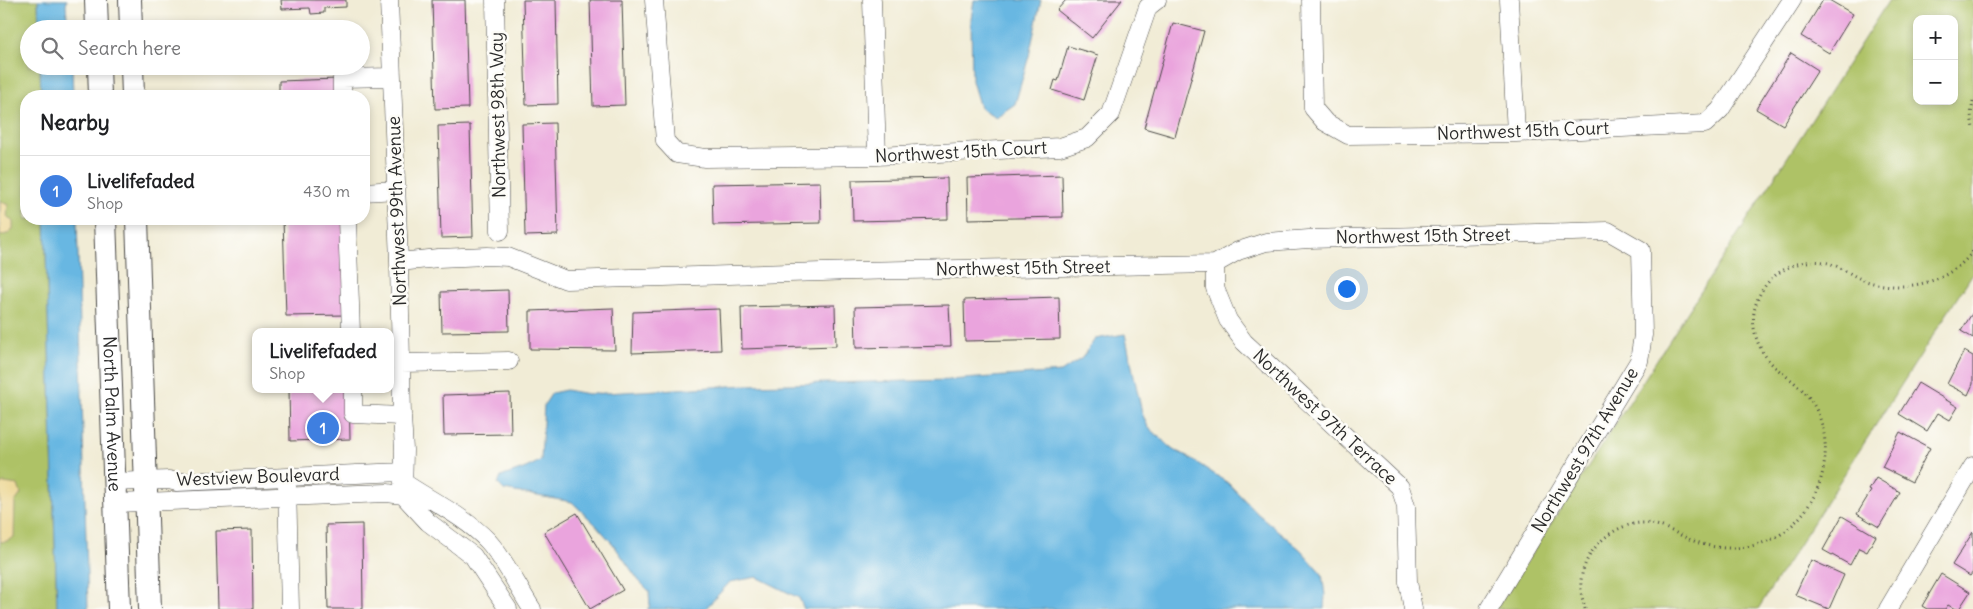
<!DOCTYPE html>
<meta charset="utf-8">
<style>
:root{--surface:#fff;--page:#f6f6f6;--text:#202124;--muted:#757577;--line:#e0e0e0;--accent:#d1495b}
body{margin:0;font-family:Delius,sans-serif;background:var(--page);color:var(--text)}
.controls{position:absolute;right:15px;top:15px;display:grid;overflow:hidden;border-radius:10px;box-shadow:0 2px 8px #0003}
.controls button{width:45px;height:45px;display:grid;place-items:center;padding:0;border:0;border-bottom:1px solid var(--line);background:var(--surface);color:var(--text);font:25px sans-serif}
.you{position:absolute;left:1346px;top:288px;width:18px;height:18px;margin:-12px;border:4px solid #fff;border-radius:50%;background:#1a73e8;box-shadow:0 0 0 8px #1a73e833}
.badge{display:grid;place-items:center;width:32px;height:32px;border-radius:50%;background:var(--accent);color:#fff;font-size:16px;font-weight:700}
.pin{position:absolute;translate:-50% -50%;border:2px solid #fff;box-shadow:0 1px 5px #0006}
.popup{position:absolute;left:252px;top:328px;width:142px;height:65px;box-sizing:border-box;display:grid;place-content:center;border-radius:10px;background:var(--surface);filter:drop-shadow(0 1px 4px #0005);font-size:16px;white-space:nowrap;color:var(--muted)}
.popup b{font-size:19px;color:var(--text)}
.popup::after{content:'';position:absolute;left:50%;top:100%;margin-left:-10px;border:10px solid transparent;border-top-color:var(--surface)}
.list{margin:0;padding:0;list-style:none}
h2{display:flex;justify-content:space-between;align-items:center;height:65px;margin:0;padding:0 20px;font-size:21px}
h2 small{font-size:16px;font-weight:400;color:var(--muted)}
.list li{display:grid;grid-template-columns:32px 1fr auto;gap:15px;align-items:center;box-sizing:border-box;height:70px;padding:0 20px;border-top:1px solid var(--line)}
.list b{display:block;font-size:19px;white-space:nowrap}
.list p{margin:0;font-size:16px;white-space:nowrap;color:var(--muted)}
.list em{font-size:16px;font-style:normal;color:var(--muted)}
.icon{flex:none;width:28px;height:28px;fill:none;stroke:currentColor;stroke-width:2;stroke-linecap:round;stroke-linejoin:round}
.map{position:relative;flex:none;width:1973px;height:609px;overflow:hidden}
.search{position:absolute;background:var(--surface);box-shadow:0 2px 8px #0003;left:20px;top:20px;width:350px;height:55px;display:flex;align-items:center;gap:12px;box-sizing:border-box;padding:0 18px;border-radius:28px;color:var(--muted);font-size:19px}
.panel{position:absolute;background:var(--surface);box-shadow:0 2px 8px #0003;left:20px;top:90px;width:350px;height:135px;border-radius:20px}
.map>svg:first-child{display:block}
.green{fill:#aec266;stroke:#6c7648;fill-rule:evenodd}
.sand{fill:#eeda9e;stroke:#8c8264}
.water{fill:#67b7e2;stroke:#497186}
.building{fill:#eaa4dd}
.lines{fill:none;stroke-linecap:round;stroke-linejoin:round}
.minor-casing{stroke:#494845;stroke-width:19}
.major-casing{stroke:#494845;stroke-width:24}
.path{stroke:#494845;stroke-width:3;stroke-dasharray:1 4;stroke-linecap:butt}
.minor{stroke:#fff;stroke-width:18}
.major{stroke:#fff;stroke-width:22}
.labels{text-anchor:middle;stroke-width:5;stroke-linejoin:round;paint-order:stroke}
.street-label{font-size:18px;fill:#2b2b2b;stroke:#fdfcf7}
</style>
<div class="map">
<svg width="1973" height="609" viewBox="0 0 1973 609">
<rect width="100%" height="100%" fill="#fdfcf7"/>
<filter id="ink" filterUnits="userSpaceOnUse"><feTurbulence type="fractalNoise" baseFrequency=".02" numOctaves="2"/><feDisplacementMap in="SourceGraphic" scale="10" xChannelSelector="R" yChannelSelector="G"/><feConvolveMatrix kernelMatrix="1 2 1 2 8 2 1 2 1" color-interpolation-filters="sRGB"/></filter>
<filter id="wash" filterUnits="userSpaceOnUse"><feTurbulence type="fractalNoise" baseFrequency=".0096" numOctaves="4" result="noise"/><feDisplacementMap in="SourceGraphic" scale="20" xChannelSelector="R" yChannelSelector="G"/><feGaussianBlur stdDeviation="1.12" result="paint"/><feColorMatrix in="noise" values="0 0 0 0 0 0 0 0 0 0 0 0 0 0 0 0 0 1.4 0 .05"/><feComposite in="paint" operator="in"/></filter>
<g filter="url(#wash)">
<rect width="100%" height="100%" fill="#f1ecd6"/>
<path class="green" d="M 0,0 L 38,0 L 39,29 L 29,29 L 29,66 L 40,66 L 41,96 L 26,96 L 26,219 L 45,219 L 57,609 L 0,609 Z
M 1889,0 L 1973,0 L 1973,273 L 1758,609 L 1496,609 ZM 1917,19 L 1954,19 L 1954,101 L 1917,101 Z"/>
<path class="sand" d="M 0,201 L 8,205 L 7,216 L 13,222 L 13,229 L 10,233 L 0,236 Z
M 4,483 L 18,485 L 21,494 L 15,502 L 14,537 L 7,541 L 0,542 L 0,485 Z"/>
<path class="water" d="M 38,0 L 67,0 L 66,5 L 68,29 L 39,29 Z
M 974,0 L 1041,0 L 1029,56 L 1015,104 L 996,117 L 980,108 L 972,81 L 971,19 Z
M 40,66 L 72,66 L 73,96 L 41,96 Z
M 45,219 L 77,219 L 88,609 L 57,609 Z
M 1125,334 L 1142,413 L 1148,427 L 1173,450 L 1185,455 L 1228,483 L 1258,514 L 1301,550 L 1322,574 L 1325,595 L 1324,609 L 804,609 L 799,598 L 757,577 L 730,582 L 705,609 L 647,609 L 650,606 L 649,591 L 639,581 L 613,544 L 595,524 L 572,502 L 504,490 L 498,484 L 501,477 C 516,471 527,469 541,460 L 544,405 L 552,393 L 566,390 L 588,394 L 747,385 L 950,380 L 1061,372 L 1082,358 L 1095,339 Z"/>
<g id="blocks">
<path class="building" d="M 281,0 L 346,0 L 346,7 L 324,8 L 324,13 L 311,14 L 310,8 L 282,9 Z
M 432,0 L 465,0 L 468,108 L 435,109 Z
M 523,0 L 556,0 L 558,104 L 526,105 Z
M 590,0 L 622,0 L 625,105 L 593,106 Z
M 1066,0 L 1122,0 L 1092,38 L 1057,10 Z
M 1823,0 L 1829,0 L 1853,14 L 1829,53 L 1801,36 Z
M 1173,23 L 1204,31 L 1175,137 L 1144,128 Z
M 1068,46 L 1098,55 L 1084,100 L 1052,90 L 1055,80 L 1058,81 Z
M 1791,53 L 1818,70 L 1783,125 L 1756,109 Z
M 337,79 L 338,96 L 279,96 L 279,81 Z
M 555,123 L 558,235 L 525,236 L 522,124 Z
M 470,125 L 473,237 L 441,238 L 438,126 Z
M 1062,175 L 1063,217 L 968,219 L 967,178 Z
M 947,178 L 948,219 L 853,221 L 852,180 Z
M 820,182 L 821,223 L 713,225 L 712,184 Z
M 283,219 L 343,219 L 346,315 L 286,316 Z
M 508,290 L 509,331 L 442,332 L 441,292 Z
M 1059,297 L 1060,339 L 965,341 L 964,300 Z
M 835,305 L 836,346 L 742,349 L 741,307 Z
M 949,305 L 951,346 L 856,348 L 855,307 Z
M 613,308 L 615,350 L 530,349 L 530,311 Z
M 719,309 L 721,350 L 632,353 L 633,312 Z
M 1973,312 L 1973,338 L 1961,331 Z
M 1964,351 L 1973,356 L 1973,384 L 1968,395 L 1947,384 Z
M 1918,383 L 1958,407 L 1950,420 L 1938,413 L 1927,431 L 1899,414 Z
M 289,389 L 349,389 L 350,439 L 290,441 Z
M 510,393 L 511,434 L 444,435 L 443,395 Z
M 1900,432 L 1930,448 L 1912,482 L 1882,467 Z
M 1876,478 L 1900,492 L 1879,527 L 1857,514 L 1871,491 L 1869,490 Z
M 577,513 L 623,590 L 590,609 L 544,532 Z
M 1842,516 L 1876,536 L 1867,552 L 1859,548 L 1850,565 L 1823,550 Z
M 362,524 L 363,609 L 328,609 L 326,525 Z
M 252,530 L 253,609 L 218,609 L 216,531 Z
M 1973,532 L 1973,572 L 1970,576 L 1952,565 Z
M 1811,560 L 1844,575 L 1829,609 L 1795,595 Z
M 1941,574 L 1970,592 L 1959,609 L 1955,609 L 1948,605 L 1945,609 L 1927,609 L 1922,606 Z"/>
</g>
</g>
<g filter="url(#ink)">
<use href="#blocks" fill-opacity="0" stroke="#494845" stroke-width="1"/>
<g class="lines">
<defs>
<path id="minor" d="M 389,0 L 399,262 L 402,416 L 404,450 L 403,495 L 428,522 L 473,556 L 508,609
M 495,0 L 500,231
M 654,0 L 665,141 L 677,154 L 705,158 L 877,156 L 1060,147 L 1087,138 L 1111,114 L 1148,7 L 1157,0
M 872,0 L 877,156
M 1311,0 L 1313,108 L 1325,122 L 1348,135 L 1516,133 L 1705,124 L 1720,110 L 1792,0
M 1509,0 L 1516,133
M 342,96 L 342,78 L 392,77
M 364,192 L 396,190
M 347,219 L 351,332
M 399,262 L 438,258 L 487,256 L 508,257 L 566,280 L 855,271 L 1215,264 L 1238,251 L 1266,242 L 1309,239 L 1608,231 L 1641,250 L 1643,335 L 1639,361 L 1489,609
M 1215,264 L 1215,288 L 1228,320 L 1244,342 L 1400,487 L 1406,506 L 1408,582 L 1413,609
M 401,363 L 509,361
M 353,389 L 353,414 L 402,416
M 113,482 L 169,480 L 177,482 L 402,472
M 403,482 C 431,501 464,516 488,541 C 506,561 517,586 532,609
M 287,485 L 290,609
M 116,503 L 387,493 L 403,495
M 1888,609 L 1973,466"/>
<g id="major">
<path d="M 96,0 L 97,29"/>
<path d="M 130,0 L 131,29"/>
<path d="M 99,66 L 100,96"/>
<path d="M 132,66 L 133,96"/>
<path id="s1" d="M 105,219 L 119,609"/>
<path d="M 137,219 L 150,609"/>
</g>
</defs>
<use href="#minor" class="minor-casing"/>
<use href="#major" class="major-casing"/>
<path class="path" d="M 1973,101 L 1971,114 L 1973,129
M 1585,609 C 1584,603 1581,596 1581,590 C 1578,555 1611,522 1645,523 C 1661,524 1675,533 1689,539 C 1716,551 1744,551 1770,540 C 1789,532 1808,511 1816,492 C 1830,461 1829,423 1807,395 C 1798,384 1785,376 1774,366 C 1757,350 1748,324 1757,301 C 1766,275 1795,258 1823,262 C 1839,264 1851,276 1866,281 C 1903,293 1949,284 1973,251"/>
<use href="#minor" class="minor"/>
<use href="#major" class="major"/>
</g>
</g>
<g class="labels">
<g class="street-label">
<text transform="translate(498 115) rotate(-91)" y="6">Northwest 98th Way</text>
<text transform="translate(1523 131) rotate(-2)" y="6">Northwest 15th Court</text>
<text transform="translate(961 152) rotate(-3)" y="6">Northwest 15th Court</text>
<text transform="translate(397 211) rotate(-92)" y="6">Northwest 99th Avenue</text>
<text transform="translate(1423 236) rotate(-1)" y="6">Northwest 15th Street</text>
<text transform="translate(1023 268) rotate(-1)" y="6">Northwest 15th Street</text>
<text dy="6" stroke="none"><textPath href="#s1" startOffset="195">North Palm Avenue</textPath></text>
<text transform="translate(1325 417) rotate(43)" y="6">Northwest 97th Terrace</text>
<text transform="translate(1585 450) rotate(-59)" y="6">Northwest 97th Avenue</text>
<text transform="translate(258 477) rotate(-2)" y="6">Westview Boulevard</text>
</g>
</g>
</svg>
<div class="controls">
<button>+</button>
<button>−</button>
</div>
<div class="you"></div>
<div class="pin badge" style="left:323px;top:428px;background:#3f7fe0">1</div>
<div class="popup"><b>Livelifefaded</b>Shop</div>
<div class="search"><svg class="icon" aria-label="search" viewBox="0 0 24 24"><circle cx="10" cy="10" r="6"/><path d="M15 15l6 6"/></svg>Search here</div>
<section class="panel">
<h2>Nearby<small></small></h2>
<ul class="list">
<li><span class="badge" style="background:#3f7fe0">1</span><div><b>Livelifefaded</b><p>Shop</p></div><em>430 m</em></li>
</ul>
</section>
</div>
